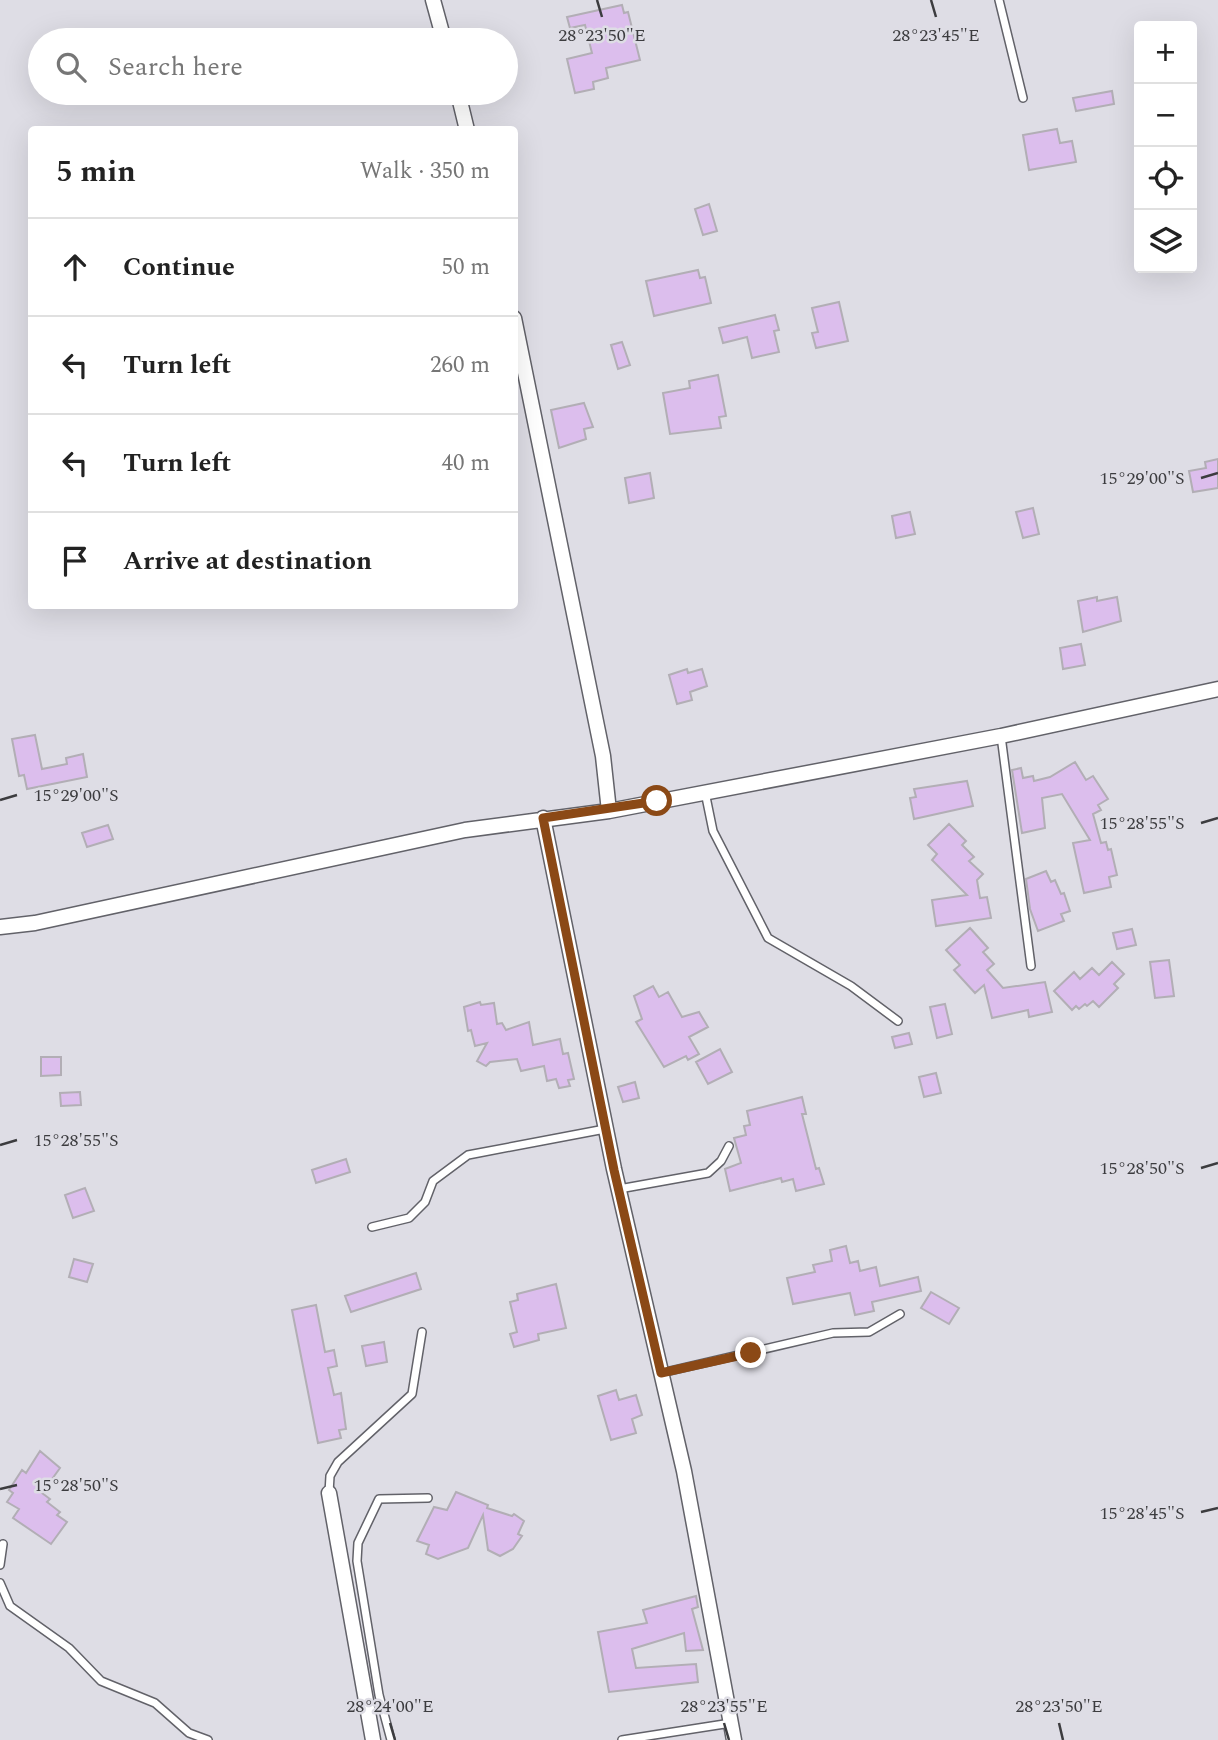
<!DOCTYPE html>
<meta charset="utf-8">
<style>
:root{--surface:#fff;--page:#f2f2f2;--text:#222;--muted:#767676;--line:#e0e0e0}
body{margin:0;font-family:Spectral,serif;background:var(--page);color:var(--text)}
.controls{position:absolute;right:21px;top:21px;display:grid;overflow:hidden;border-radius:7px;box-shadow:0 7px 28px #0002}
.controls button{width:63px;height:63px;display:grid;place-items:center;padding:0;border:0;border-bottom:2px solid var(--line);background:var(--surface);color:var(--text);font:35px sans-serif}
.stop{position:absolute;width:21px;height:21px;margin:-16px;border:5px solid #8b4916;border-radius:50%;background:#fff}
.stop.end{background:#8b4916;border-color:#fff;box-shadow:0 2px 7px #0008}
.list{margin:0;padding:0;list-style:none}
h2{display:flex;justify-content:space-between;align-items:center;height:91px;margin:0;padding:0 28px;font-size:30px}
h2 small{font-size:23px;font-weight:400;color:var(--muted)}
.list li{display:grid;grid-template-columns:46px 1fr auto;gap:21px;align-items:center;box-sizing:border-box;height:98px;padding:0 28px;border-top:2px solid var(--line)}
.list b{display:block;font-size:26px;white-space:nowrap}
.list em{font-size:23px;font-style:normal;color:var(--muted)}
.icon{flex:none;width:38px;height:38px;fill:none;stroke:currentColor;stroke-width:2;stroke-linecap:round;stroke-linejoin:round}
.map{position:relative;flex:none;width:1218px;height:1740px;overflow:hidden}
.search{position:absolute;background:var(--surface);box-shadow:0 7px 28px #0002;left:28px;top:28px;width:490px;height:77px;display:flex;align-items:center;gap:18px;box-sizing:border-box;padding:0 24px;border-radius:38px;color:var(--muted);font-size:26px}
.panel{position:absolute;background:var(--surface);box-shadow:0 7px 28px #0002;left:28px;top:126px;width:490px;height:483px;border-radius:7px}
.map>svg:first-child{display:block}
.building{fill:#dcbeed;stroke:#b2aeb5;stroke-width:2}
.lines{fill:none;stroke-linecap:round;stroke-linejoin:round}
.service-casing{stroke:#626269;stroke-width:10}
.minor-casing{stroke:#626269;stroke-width:17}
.service{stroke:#fff;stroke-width:7}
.minor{stroke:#fff;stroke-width:14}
.route{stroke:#8b4916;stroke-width:9}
.ticks{fill:none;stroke:#3c3c3f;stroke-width:2.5}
.ticks-label{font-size:18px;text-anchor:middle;fill:#3c3c3f;stroke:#dedde5;stroke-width:5;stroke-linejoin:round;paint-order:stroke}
</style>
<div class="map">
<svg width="1218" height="1740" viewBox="0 0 1218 1740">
<rect width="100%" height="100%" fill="#dedde5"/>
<path class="building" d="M 622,5 L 624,13 L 628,12 L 640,60 L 606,68 L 608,78 L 593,82 L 594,89 L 575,93 L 567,59 L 592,53 L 585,25 L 570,28 L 567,17 Z
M 1112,91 L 1114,104 L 1076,111 L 1073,98 Z
M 1057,129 L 1060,143 L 1072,141 L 1076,162 L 1029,170 L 1023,135 Z
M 709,204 L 717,231 L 703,235 L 695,209 Z
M 698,270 L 700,278 L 705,277 L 711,303 L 654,316 L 646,281 Z
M 839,302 L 848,341 L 816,348 L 812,333 L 818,332 L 812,308 Z
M 775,315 L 779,330 L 774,331 L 779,352 L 752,358 L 747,337 L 723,343 L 719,328 Z
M 622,342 L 630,365 L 618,369 L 611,345 Z
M 718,375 L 726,416 L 719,417 L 721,428 L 670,434 L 663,393 L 690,388 L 689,381 Z
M 584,403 L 593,427 L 584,429 L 586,439 L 559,448 L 551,410 Z
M 1218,459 L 1218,488 L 1193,492 L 1189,471 L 1206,468 L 1205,462 Z
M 650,473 L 654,498 L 629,503 L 625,478 Z
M 1033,508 L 1039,534 L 1023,538 L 1016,512 Z
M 910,512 L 915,534 L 896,538 L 892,516 Z
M 1097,597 L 1097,601 L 1117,597 L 1121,621 L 1083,632 L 1078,601 Z
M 1081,644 L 1085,665 L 1063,669 L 1060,648 Z
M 687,669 L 688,673 L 702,669 L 707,686 L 690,692 L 692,700 L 677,704 L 669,675 Z
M 35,735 L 42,769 L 67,764 L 66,758 L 83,754 L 87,777 L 27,789 L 24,775 L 19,776 L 12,739 Z
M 1075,762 L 1086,780 L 1093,776 L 1108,799 L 1098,805 L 1101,810 L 1093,814 L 1101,843 L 1106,842 L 1108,850 L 1111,849 L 1117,875 L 1109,877 L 1111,887 L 1084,893 L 1073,843 L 1090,840 L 1062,794 L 1042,798 L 1045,828 L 1022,833 L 1012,770 L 1021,768 L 1023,778 L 1033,776 L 1034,781 L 1050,777 Z
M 967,781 L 973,806 L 914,819 L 910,798 L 916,797 L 914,789 Z
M 949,824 L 966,841 L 962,845 L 974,857 L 969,861 L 983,874 L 977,880 L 980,898 L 987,897 L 991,918 L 936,926 L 932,900 L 967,895 L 932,860 L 937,854 L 928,845 Z
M 108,825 L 113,839 L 87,847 L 82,833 Z
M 1046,871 L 1051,882 L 1055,880 L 1061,894 L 1064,893 L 1070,911 L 1061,914 L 1064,921 L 1038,931 L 1030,909 L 1026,879 Z
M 970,928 L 988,948 L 983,952 L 994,964 L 987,970 L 1003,988 L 1045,982 L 1052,1012 L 1029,1017 L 1028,1010 L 992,1018 L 984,985 L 975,993 L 954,970 L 960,965 L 946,950 Z
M 1132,929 L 1136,945 L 1117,949 L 1113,933 Z
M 1169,960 L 1174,996 L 1155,998 L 1150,962 Z
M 1112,962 L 1124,974 L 1114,984 L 1118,988 L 1099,1007 L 1093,1001 L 1087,1006 L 1085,1004 L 1079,1009 L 1076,1006 L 1072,1010 L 1054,991 L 1074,972 L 1080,979 L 1092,968 L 1099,975 Z
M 653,986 L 659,997 L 668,992 L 682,1017 L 699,1012 L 708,1027 L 689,1037 L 699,1054 L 688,1060 L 686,1056 L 664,1067 L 636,1022 L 642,1019 L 634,996 Z
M 480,1002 L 481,1005 L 494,1003 L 497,1024 L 502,1023 L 506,1030 L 529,1022 L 533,1045 L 560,1039 L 563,1054 L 568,1053 L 574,1079 L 568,1080 L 570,1086 L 559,1088 L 556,1079 L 547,1081 L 544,1066 L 521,1071 L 517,1059 L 490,1062 L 486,1066 L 477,1061 L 487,1043 L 475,1046 L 471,1030 L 468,1031 L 464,1007 Z
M 945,1004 L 952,1034 L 937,1038 L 930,1007 Z
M 909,1033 L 912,1044 L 895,1048 L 892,1037 Z
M 720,1049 L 732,1072 L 708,1084 L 696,1062 Z
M 41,1057 L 61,1057 L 61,1075 L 41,1076 Z
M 936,1073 L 941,1093 L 924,1097 L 919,1077 Z
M 635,1082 L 639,1098 L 623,1102 L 618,1087 Z
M 80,1092 L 81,1105 L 61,1106 L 60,1093 Z
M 802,1097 L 806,1114 L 802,1114 L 816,1169 L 819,1168 L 824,1184 L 796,1191 L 793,1179 L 782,1182 L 781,1178 L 730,1191 L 725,1169 L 741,1163 L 734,1138 L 746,1135 L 744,1126 L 750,1125 L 747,1111 Z
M 346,1159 L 350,1172 L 316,1183 L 312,1170 Z
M 85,1188 L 94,1211 L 73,1218 L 65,1195 Z
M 846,1246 L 850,1263 L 858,1261 L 860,1271 L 876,1267 L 880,1286 L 918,1277 L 921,1291 L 872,1302 L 874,1311 L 855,1315 L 850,1293 L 793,1304 L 787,1278 L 815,1272 L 813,1265 L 832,1261 L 830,1250 Z
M 74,1259 L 93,1264 L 87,1282 L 69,1277 Z
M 416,1273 L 421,1289 L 351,1312 L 345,1296 Z
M 556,1284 L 566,1328 L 538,1334 L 539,1340 L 514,1347 L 510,1334 L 517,1332 L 510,1302 L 518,1300 L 517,1294 Z
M 931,1292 L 959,1308 L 949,1324 L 921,1308 Z
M 316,1305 L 325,1352 L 334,1350 L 337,1366 L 328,1368 L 334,1395 L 341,1393 L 346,1429 L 339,1430 L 341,1438 L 318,1443 L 292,1310 Z
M 384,1342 L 387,1362 L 366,1366 L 362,1346 Z
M 616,1390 L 619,1400 L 636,1395 L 642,1415 L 632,1419 L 636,1433 L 611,1440 L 598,1396 Z
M 40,1451 L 60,1468 L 42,1493 L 50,1499 L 47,1502 L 60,1512 L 57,1515 L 67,1522 L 51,1544 L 13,1518 L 19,1509 L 7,1502 L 13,1493 L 9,1490 L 22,1470 L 26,1473 Z
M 456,1492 L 488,1505 L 487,1508 L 512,1516 L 514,1514 L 524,1521 L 518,1534 L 522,1536 L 513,1549 L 500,1556 L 488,1550 L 483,1515 L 468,1548 L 438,1559 L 426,1554 L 429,1545 L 417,1541 L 434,1507 L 447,1510 Z
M 696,1596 L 698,1607 L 692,1609 L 703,1650 L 686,1651 L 684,1633 L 632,1649 L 636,1668 L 696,1664 L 698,1682 L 609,1692 L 598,1632 L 647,1623 L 643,1610 Z"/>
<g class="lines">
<defs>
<path id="service" d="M 999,0 L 1023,98
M 1001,736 L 1031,966
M 705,792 L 713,831 L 768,938 L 851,986 L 898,1021
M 619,1189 L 708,1173 L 721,1161 L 729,1146
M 372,1227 L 409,1218 L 425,1202 L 433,1181 L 468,1155 L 605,1129
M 661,1373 L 833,1333 L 869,1332 L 900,1314
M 329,1493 L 330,1476 L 338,1462 L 412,1394 L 422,1332
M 0,1565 L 3,1544
M 0,1583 L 10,1606 L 69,1648 L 101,1681 L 155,1703 L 189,1733 L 208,1740
M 391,1740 L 379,1695 L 357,1561 L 358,1543 L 379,1499 L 428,1498
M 622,1740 L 731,1723"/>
<path id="minor" d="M 433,0 L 444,40
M 458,93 L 467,130
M 514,318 L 603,756 L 609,811
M 543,818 L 614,1169 L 684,1471 L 734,1740
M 0,927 L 35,923 L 465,830 L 609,811 L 1001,736 L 1218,689
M 329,1493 L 373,1740"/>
</defs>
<use href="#service" class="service-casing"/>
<use href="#minor" class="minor-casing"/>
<use href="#service" class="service"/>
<use href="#minor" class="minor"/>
</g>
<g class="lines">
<path class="route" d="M 657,801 L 543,818 L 614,1170 L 661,1373 L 751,1353"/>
</g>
<path class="ticks" d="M 597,0 L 602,17M 931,0 L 936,17M 1201,478 L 1218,473M 0,800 L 17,795M 1201,823 L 1218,818M 0,1145 L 17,1140M 1201,1168 L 1218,1163M 0,1489 L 17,1485M 1201,1512 L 1218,1508M 390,1723 L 395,1740M 724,1723 L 729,1740M 1059,1723 L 1063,1740"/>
<g class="ticks-label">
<text x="602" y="41">28°23'50"E</text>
<text x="936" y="41">28°23'45"E</text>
<text x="1142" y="484">15°29'00"S</text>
<text x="76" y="801">15°29'00"S</text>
<text x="1142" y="829">15°28'55"S</text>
<text x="76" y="1146">15°28'55"S</text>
<text x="1142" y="1174">15°28'50"S</text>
<text x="76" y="1491">15°28'50"S</text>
<text x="1142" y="1519">15°28'45"S</text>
<text x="390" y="1712">28°24'00"E</text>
<text x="724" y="1712">28°23'55"E</text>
<text x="1059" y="1712">28°23'50"E</text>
</g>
</svg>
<div class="controls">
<button>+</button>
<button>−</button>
<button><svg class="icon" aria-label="locate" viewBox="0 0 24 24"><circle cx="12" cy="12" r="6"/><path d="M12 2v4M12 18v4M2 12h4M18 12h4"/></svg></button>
<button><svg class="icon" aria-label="layers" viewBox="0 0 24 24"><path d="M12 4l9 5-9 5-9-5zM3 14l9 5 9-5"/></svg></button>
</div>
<div class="stop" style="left:657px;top:801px"></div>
<div class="stop end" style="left:751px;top:1353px"></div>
<div class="search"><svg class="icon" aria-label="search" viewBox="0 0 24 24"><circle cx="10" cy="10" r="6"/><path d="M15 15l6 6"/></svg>Search here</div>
<section class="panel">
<h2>5 min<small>Walk · 350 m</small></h2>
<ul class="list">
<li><svg class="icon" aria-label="ahead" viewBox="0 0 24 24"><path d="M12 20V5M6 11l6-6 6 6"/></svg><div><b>Continue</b></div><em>50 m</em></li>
<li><svg class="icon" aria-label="left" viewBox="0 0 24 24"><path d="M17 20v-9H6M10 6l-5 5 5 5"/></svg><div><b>Turn left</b></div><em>260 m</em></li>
<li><svg class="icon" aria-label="left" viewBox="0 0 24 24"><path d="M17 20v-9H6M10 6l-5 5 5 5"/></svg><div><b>Turn left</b></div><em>40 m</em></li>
<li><svg class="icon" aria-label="arrive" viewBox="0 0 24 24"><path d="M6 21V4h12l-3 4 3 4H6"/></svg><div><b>Arrive at destination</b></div></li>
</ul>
</section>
</div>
